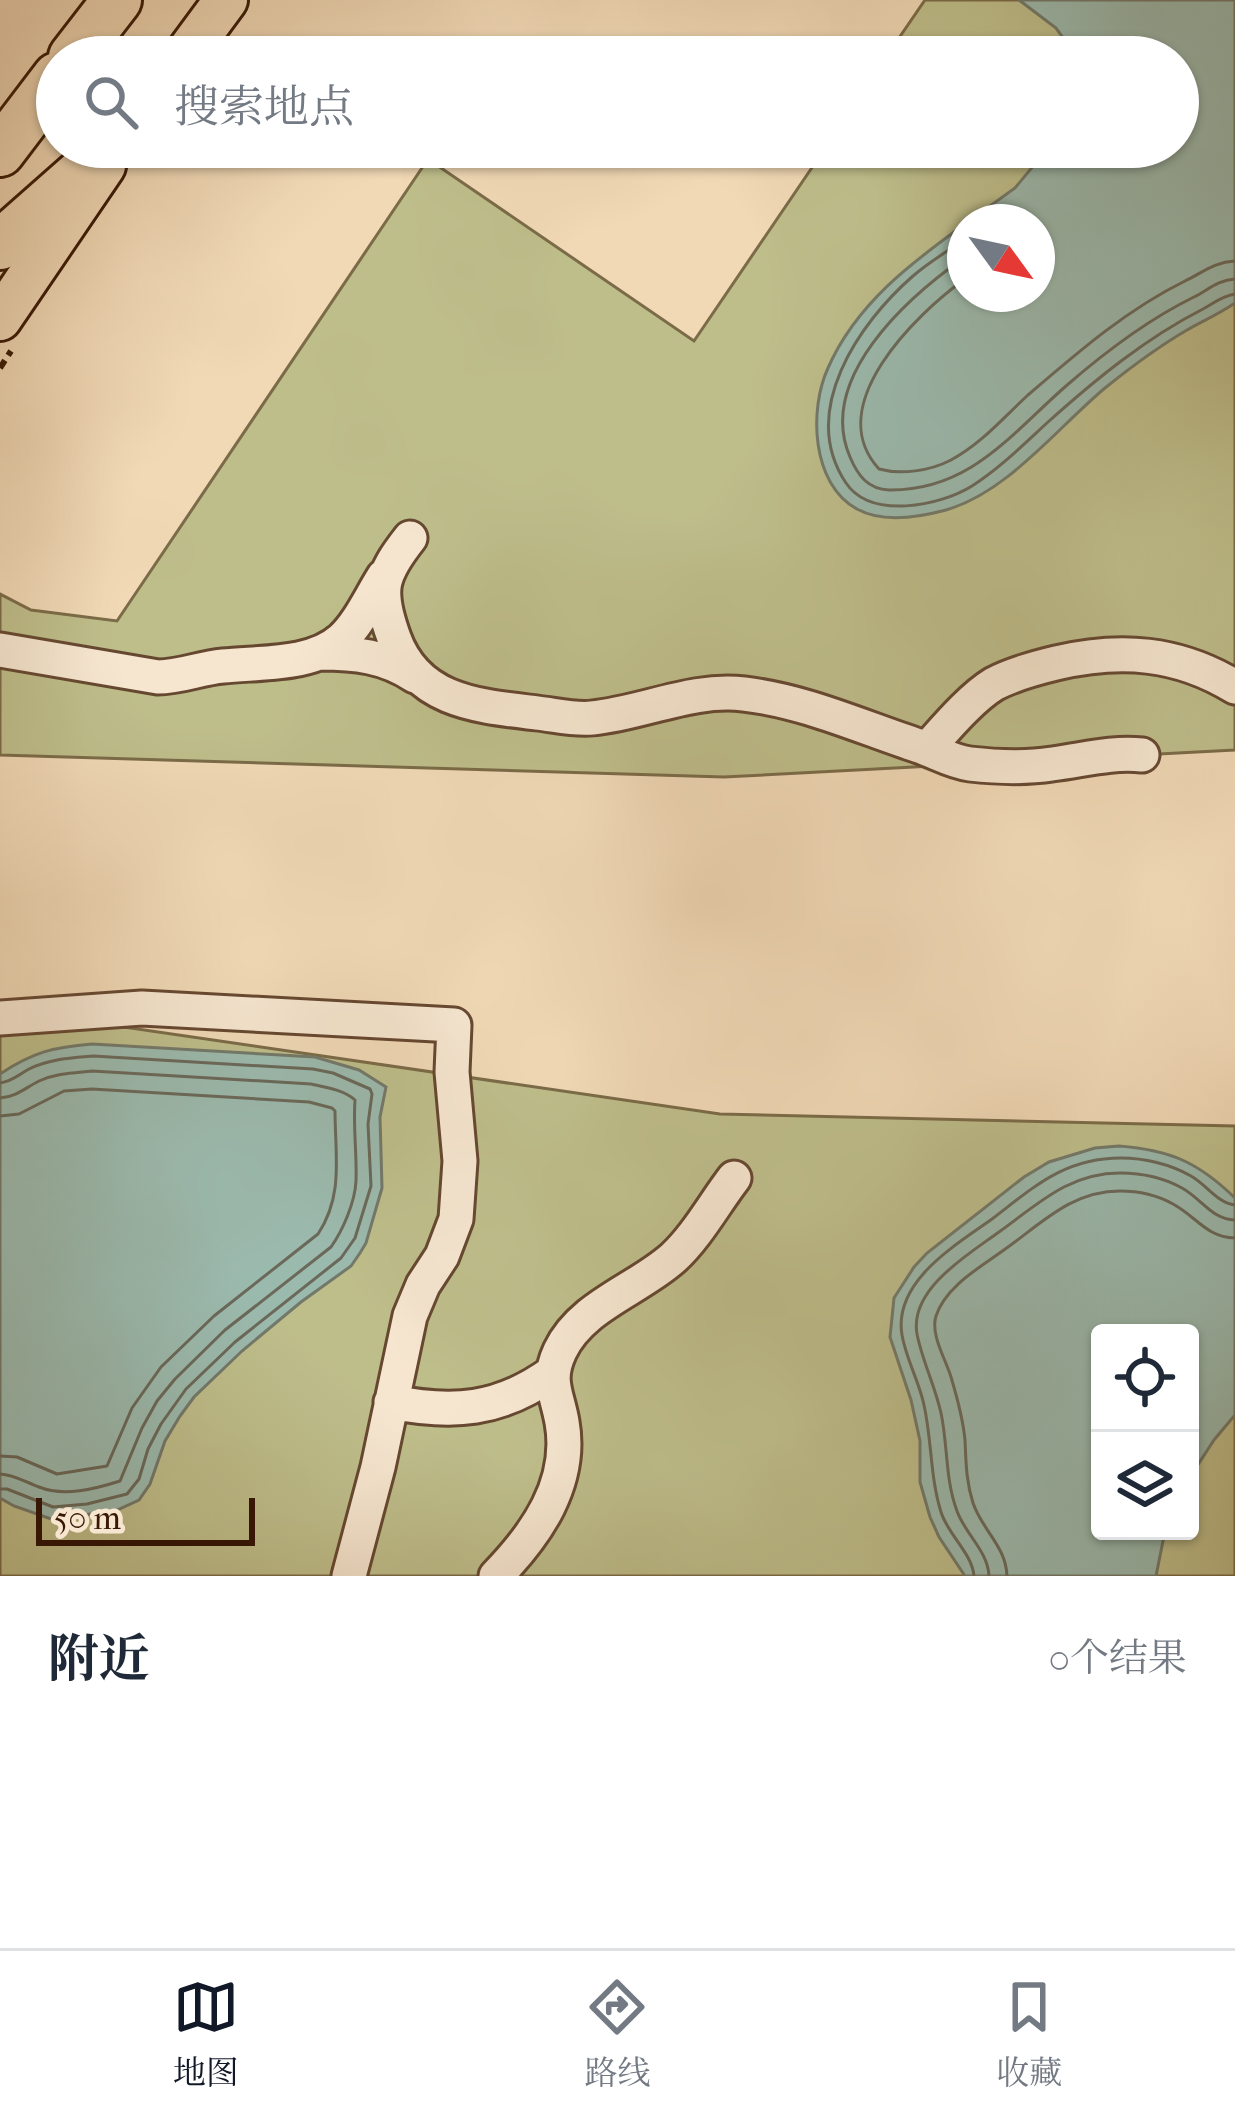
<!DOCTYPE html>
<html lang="zh">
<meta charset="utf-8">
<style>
:root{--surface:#fff;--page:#f6f6f7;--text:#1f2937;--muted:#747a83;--line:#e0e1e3;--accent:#111827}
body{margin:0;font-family:"IM FELL French Canon","Noto Serif SC",serif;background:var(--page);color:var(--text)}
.controls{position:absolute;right:36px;bottom:36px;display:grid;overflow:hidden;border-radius:12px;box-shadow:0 3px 9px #0004}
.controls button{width:108px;height:108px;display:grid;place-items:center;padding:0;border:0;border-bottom:3px solid var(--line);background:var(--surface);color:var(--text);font:60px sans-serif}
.compass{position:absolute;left:947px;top:204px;width:108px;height:108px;border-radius:50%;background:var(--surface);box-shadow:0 3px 9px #0004;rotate:123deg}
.scale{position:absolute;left:36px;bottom:30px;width:219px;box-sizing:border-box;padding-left:12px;border:6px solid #381805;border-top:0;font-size:33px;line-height:42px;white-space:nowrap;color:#381805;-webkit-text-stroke:9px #f6e6d0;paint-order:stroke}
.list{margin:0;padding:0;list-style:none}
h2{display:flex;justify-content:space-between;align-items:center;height:156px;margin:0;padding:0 48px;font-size:51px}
h2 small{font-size:39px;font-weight:400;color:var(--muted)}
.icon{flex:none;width:66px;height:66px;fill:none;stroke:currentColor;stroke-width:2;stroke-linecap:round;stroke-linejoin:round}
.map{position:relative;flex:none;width:1235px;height:1576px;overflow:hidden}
.search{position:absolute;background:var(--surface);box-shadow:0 3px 9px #0004;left:36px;right:36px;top:36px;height:132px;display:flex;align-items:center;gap:30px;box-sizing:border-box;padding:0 42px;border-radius:66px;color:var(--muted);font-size:45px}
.sheet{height:372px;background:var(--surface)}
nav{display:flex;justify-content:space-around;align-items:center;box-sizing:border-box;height:168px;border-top:3px solid var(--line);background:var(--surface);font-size:33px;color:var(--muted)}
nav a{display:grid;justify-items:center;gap:6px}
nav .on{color:var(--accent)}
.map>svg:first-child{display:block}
.green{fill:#bebe8b;stroke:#7b6b48;stroke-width:3;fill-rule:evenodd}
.water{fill:#9bbaae;stroke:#73796a;stroke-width:3}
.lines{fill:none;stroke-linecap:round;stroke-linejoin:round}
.shore{stroke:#6a695a;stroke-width:3}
.minor-casing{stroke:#664831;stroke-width:39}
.major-casing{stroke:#381805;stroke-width:48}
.highway-casing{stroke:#381805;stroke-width:54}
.path{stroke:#381805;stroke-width:6;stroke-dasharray:9 6;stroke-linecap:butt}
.minor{stroke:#f6e6d0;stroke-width:33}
.major{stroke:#f1d9b6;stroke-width:42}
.highway{stroke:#f1d9b6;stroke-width:48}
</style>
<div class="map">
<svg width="1235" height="1576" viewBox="0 0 1235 1576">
<rect width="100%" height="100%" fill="#f1d9b6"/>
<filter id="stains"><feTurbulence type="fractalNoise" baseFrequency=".00167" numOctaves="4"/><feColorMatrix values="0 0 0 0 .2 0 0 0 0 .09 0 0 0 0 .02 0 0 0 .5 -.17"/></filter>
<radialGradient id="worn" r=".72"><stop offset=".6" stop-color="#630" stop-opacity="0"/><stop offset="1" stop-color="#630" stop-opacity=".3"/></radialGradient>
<path class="green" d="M 925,0 L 1235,0 L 1235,750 L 724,777 L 0,755 L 0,594 L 31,610 L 117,621 L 428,159 L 694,341 L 826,147 L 1178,147 L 1178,57 L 886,57 ZM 965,222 L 1037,222 L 1037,294 L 965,294 Z
M 0,1009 L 720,1114 L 1235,1126 L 1235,1576 L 0,1576 ZM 1100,1333 L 1190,1333 L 1190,1531 L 1100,1531 Z"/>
<path class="water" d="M 1019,0 L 1235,0 L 1235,303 C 1219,314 1203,321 1187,330 C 1158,347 1131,367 1105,388 C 1057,428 1008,492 946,510 C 920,517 882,523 857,509 C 811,484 809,409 828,368 C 856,304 911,263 965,224 L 965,294 L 1037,294 L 1037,222 L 968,222 L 1015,188 L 1049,147 L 1178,147 L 1178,57 L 1077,57 L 1056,28 Z
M 92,1044 L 315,1057 L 359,1070 L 386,1087 L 380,1117 L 382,1188 L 366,1243 L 360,1253 L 351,1266 L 301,1302 L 242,1351 L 194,1397 L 180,1416 L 165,1441 L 150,1484 L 139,1500 L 115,1511 L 51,1519 L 14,1506 L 0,1498 L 0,1074 C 33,1052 54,1047 92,1044 Z
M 1119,1146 C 1170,1150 1198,1162 1235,1198 L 1235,1415 L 1214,1440 L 1190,1477 L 1190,1333 L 1100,1333 L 1100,1531 L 1165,1531 L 1156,1576 L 965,1576 L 939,1537 L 930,1517 L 920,1482 L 920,1441 L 911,1400 L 890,1337 L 894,1298 L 914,1267 L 927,1253 L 1024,1177 L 1049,1162 L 1095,1148 Z"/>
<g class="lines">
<path class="shore" d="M 965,239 C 948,251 929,262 913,276 C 859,323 798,411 846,483 C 871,520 940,506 972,486 C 1001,467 1023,445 1048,422 C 1096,379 1146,338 1203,309 C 1214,303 1222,296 1235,294
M 965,257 C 908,297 816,378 850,457 C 858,476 868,489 889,490 C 970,491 1011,434 1066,386 C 1105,352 1147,320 1194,297 C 1208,290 1218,280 1235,279
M 965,279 C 916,314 821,406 879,469 C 901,475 930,471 951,460 C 981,444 1003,418 1028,395 C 1077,353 1126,310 1185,281 C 1202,273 1214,262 1235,261
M 0,1083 C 13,1081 18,1075 29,1069 C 49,1059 70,1058 93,1056 L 313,1069 L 333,1073 L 370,1089 L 372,1094 L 368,1124 L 371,1186 L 355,1238 L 341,1258 L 235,1342 L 186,1389 L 161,1424 L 148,1449 L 139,1479 L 127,1494 L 87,1504 L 53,1507 L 7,1489 L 0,1489
M 0,1098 C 16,1097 25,1088 39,1081 C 57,1073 73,1073 92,1071 L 311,1084 C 325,1087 344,1090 355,1100 C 353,1127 357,1154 356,1181 C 355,1202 343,1230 331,1247 L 225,1330 L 175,1379 L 157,1401 L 142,1428 L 120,1481 C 95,1489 64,1497 39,1487 C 25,1482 15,1475 0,1474
M 0,1116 L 19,1114 L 64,1091 L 92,1089 L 309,1102 L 332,1108 L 335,1111 C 335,1155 344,1195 318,1234 L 214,1316 L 161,1367 L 132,1408 L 107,1466 L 57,1474 L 17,1457 L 0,1456
M 974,1576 C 972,1553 948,1535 941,1512 C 930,1477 932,1441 924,1405 C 919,1381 906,1359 902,1335 C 893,1281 956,1245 992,1219 C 1034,1187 1064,1158 1121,1158 C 1144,1158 1170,1164 1191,1176 C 1207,1185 1217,1203 1235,1205
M 989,1576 C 988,1551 965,1534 957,1511 C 945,1479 948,1446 941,1413 C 935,1386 922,1360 917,1334 C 909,1289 969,1254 999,1232 C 1038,1204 1069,1173 1120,1173 C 1141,1173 1164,1178 1182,1188 C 1202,1199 1211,1219 1235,1220
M 1007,1576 C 1006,1546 982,1530 973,1503 C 966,1481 966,1462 965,1440 C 963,1419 957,1397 951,1377 C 946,1360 930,1334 936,1316 C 946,1285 984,1265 1008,1247 C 1044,1221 1073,1191 1120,1191 C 1138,1191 1157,1195 1173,1204 C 1197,1217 1206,1237 1235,1238"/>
<defs>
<path id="minor" d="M 410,538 C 380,576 377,591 394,638 C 417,702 478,706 537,713 C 555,715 575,720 592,718 C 644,713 691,688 744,694 C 805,701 861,727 919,746 C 936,752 953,762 970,764 C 997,767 1026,768 1052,764 C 1084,760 1110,752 1142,755
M 0,650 L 158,677 C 181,677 200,668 223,666 C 261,662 312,666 342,639 C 360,622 371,596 384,576
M 320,653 C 355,653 385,656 415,676
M 927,749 C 946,728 971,698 994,684 C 1013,674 1035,668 1056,663 C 1120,648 1178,652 1235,687
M 0,1018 L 142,1008 L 454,1025 L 452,1072 L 460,1161 L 456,1219 L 442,1256 L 423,1285 L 410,1316 L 378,1467 L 349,1576
M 391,1402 C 453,1414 499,1411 552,1373
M 496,1576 C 536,1535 573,1483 562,1422 C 557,1393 546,1381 560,1351 C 581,1306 637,1290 673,1258 C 697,1236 714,1204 734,1178"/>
<path id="major" d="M 184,57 L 226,0
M 0,319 L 104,166"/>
<path id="highway" d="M 73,57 L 117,0
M 0,152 L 57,77
M 0,245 L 111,147"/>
</defs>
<use href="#minor" class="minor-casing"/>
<use href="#major" class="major-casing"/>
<use href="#highway" class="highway-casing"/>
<path class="path" d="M 0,368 L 11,351"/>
<use href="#minor" class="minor"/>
<use href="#major" class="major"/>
<use href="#highway" class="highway"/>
</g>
<rect width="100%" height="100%" filter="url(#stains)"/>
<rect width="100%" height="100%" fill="url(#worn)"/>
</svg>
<div class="controls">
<button><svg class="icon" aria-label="locate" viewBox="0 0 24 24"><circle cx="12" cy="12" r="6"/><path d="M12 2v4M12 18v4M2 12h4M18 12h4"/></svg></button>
<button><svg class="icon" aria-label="layers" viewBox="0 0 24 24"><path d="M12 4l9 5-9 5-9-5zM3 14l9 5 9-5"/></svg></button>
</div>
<svg class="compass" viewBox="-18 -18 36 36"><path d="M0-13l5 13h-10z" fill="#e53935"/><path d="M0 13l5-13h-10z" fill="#747a83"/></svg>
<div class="scale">50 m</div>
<div class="search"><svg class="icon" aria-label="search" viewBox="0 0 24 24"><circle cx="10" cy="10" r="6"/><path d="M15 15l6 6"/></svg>搜索地点</div>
</div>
<section class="sheet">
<h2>附近<small>0个结果</small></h2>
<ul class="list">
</ul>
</section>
<nav>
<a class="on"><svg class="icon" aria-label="map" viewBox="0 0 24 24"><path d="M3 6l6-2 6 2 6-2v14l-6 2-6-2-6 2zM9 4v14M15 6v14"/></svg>地图</a>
<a><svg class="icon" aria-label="directions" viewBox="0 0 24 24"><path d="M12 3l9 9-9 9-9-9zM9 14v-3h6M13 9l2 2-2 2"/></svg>路线</a>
<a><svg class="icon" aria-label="saved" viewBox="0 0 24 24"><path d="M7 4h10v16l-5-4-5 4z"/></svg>收藏</a>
</nav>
